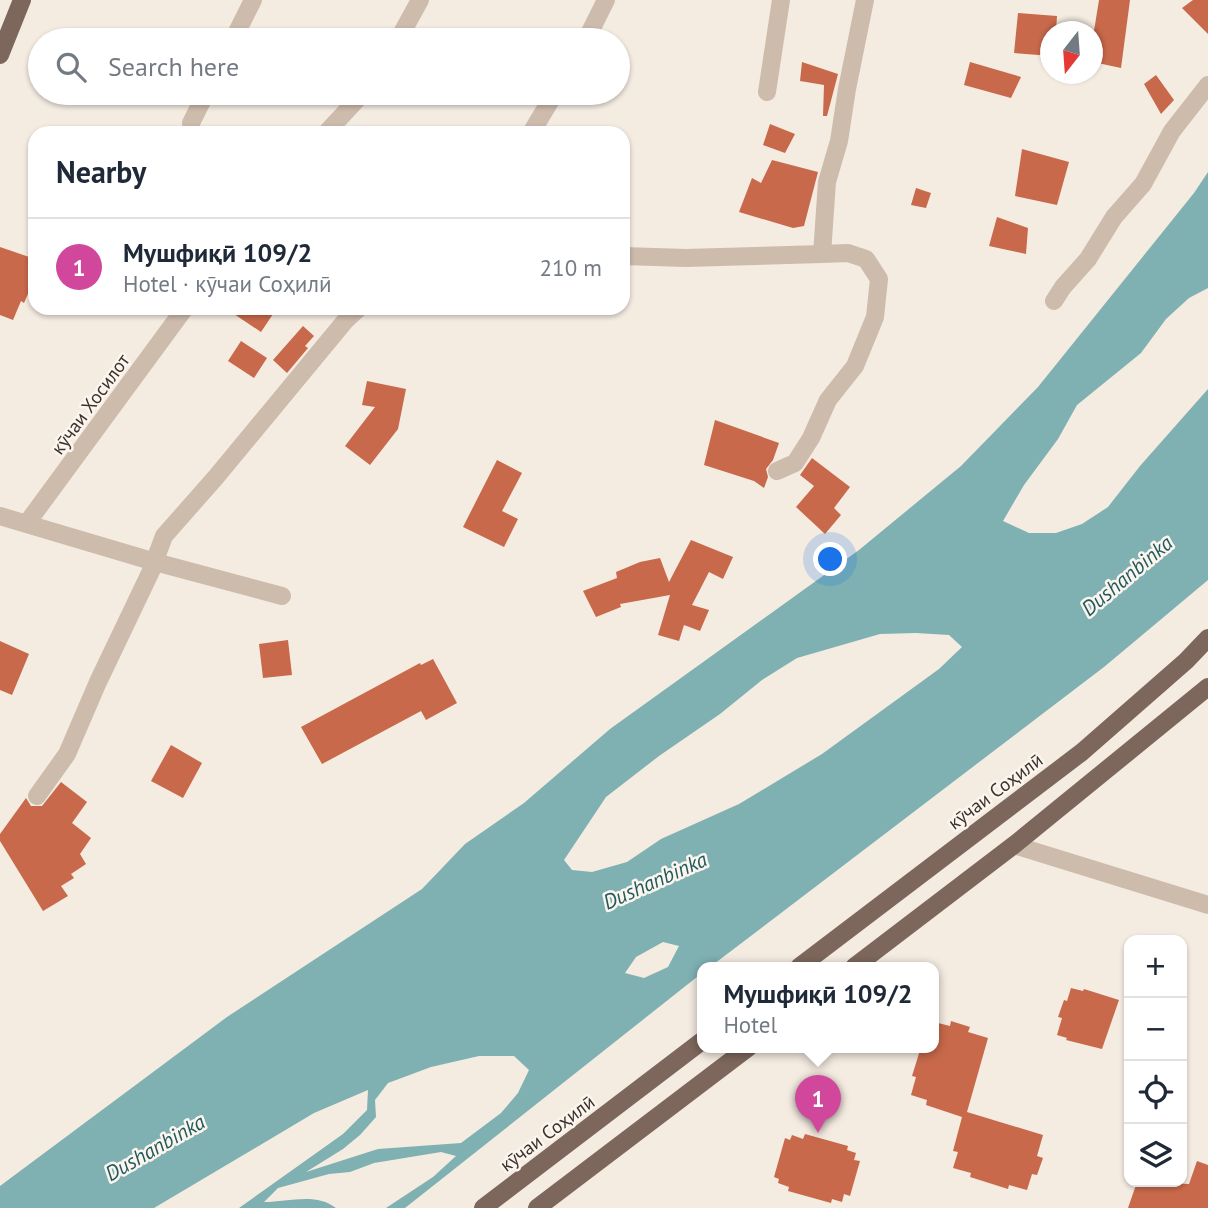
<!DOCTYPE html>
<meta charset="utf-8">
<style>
:root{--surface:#fff;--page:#f2f2f3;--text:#1f2937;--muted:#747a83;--line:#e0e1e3;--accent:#b45309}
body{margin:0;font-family:"PT Sans",sans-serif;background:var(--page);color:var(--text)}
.controls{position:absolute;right:21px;bottom:21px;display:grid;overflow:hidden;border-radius:14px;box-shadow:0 2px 5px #0004}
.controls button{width:63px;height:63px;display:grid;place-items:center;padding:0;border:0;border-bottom:2px solid var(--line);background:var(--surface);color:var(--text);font:35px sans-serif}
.compass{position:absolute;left:1040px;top:21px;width:63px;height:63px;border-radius:50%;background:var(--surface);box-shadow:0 2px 5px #0004;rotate:197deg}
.you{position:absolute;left:831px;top:560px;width:24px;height:24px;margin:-18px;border:5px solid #fff;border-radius:50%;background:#1a73e8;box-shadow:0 0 0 10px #1a73e833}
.badge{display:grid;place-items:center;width:46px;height:46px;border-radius:50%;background:var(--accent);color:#fff;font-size:23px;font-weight:700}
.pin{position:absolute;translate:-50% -58px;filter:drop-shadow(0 2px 4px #0008)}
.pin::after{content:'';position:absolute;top:37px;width:24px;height:21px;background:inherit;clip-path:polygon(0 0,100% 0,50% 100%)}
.popup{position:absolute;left:697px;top:962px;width:242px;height:91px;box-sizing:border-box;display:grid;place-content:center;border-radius:14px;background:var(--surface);filter:drop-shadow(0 2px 5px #0005);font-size:23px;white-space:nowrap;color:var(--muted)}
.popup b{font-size:26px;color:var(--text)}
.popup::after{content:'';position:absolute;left:50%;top:100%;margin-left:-14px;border:14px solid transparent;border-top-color:var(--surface)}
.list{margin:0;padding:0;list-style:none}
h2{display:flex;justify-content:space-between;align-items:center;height:91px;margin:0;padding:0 28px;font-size:30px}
h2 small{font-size:23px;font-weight:400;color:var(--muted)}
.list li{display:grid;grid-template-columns:46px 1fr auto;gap:21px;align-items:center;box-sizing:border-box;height:98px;padding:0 28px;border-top:2px solid var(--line)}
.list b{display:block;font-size:26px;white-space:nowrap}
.list p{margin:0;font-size:23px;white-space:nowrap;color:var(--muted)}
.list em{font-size:23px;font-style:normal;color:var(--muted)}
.icon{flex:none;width:38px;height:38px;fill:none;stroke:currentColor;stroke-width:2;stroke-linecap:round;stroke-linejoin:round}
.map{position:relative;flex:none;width:1208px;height:1208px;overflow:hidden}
.search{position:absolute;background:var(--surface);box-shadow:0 2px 5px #0004;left:28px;top:28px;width:602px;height:77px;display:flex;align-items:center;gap:18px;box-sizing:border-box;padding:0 24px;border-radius:38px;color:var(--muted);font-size:26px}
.panel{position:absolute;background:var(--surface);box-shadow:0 2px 5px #0004;left:28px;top:126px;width:602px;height:189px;border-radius:21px}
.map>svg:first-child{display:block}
.water{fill:#7fb0b2;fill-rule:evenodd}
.building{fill:#c8694b}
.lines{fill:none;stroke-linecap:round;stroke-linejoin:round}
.minor{stroke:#cdbbac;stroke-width:18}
.major{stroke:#7d675c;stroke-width:18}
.labels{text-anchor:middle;stroke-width:5;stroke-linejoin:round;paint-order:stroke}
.street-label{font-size:19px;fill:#3b302b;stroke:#fbf5ee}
.water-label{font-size:21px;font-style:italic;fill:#1f5a5e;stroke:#fbf5ee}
</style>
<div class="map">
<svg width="1208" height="1208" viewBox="0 0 1208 1208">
<rect width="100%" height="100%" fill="#f4ebe1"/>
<path class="water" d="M 1208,172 L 1208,288 L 1189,298 L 1166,319 L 1141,353 L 1077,405 L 1058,439 L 1024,485 L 1003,521 L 1029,533 L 1056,533 L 1082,524 L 1108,507 L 1140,466 L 1208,389 L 1208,580 L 1104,667 L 710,967 L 702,967 L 702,973 L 405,1208 L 386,1208 L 433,1177 L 456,1156 L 441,1152 L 374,1163 L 350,1172 L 329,1174 L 278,1188 L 264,1202 C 288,1202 316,1192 336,1208 L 239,1208 L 343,1134 L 367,1110 L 368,1090 L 314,1113 L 154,1208 L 0,1208 L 0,1186 L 227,1017 L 422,889 L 465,844 L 524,803 L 610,729 L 859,550 L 961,466 L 1038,387 L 1194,193 ZM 916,633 L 949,635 L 962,647 L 939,669 L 822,754 L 739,804 L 661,839 L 627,862 L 592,872 L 572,870 L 564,860 L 606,797 L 659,756 L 720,714 L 762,680 L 797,658 L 880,634 ZM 663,942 L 679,946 L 668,967 L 644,978 L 625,973 L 636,957 ZM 479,1056 L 514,1056 L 529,1070 L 518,1093 L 501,1113 L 461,1143 L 378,1149 L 306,1172 L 343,1149 L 360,1135 L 376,1117 L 375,1100 L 388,1083 L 431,1067 Z"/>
<path class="building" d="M 1099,0 L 1130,0 L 1121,68 L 1093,62 L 1093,37 Z
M 1193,0 L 1208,0 L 1208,34 L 1182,8 Z
M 1018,13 L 1057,16 L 1056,32 L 1051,32 L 1051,56 L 1014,53 Z
M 802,62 L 838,74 L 827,116 L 823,116 L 824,85 L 800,81 Z
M 970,62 L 1021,77 L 1011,98 L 964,85 Z
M 1156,75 L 1174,100 L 1161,114 L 1144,84 Z
M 770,124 L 795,134 L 785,153 L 763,145 Z
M 1022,149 L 1069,162 L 1057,205 L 1015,196 Z
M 772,160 L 818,172 L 804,226 L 793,228 L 739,212 L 752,178 L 761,183 Z
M 916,188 L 931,193 L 926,208 L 911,205 Z
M 997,217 L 1028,228 L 1026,254 L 989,246 Z
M 0,247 L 35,259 L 35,270 L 29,286 L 31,287 L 24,303 L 21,301 L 13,320 L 0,315 Z
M 225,308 L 277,308 L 261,332 Z
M 303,326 L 314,336 L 305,346 L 308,348 L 287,373 L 273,360 Z
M 241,341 L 267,358 L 254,378 L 228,361 Z
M 367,381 L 406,389 L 398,429 L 370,465 L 345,446 L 375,407 L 362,405 Z
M 715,420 L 779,443 L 773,460 L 766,469 L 768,477 L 764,488 L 754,481 L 704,465 Z
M 812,458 L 850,487 L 834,508 L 841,515 L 825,534 L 796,507 L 814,486 L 800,475 Z
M 497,460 L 522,473 L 502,511 L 518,519 L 504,547 L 463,527 Z
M 691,540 L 733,557 L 723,579 L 709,572 L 692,605 L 709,610 L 700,631 L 684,625 L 679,641 L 658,635 L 670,595 L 620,604 L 621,607 L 596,617 L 583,591 L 617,578 L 616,572 L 640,562 L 660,558 L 669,582 Z
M 288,640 L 292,675 L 263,678 L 259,644 Z
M 0,641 L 29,654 L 12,695 L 0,690 Z
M 433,659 L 457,703 L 426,720 L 421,711 L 322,764 L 301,727 L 420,663 L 421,665 Z
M 171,745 L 202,763 L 183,798 L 151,781 Z
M 61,782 L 87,802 L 72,823 L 91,838 L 80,854 L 86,864 L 71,874 L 74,878 L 61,886 L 68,896 L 43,911 L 0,841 L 0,834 L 26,798 L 31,806 L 42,806 Z
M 1071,988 L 1083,991 L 1084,989 L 1119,1000 L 1102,1049 L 1066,1040 L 1067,1038 L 1057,1035 L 1062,1018 L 1058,1017 L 1064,1000 L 1067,1001 Z
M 951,1021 L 970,1027 L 968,1032 L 988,1038 L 967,1112 L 1043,1135 L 1037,1156 L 1043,1158 L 1037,1175 L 1032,1174 L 1027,1190 L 1009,1185 L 1008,1189 L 970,1177 L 971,1173 L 953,1168 L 958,1152 L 953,1151 L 962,1117 L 926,1105 L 927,1100 L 911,1095 L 916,1077 L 912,1076 L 921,1047 L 934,1047 L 934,1022 L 950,1026 Z
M 805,1134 L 848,1146 L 847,1150 L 856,1153 L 854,1160 L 860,1161 L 850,1196 L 844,1194 L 842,1202 L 832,1199 L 831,1203 L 788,1191 L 789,1187 L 778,1183 L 779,1179 L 774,1177 L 785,1138 L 790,1140 L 792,1135 L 803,1139 Z
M 1197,1161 L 1208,1165 L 1208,1208 L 1128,1208 L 1137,1182 L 1189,1184 Z"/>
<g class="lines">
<path class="minor" d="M 233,40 L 253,0
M 398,40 L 420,0
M 586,40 L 606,0
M 767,92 L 781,0
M 191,123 L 206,93
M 326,133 L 363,93
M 531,133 L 555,93
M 623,256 L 686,258 L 822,254
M 1054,301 L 1063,287 L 1088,259 L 1114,217 L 1143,184 L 1172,131 L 1208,85
M 777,471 L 795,463 L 811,438 L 828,400 L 855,366 L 875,317 L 879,279 L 866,259 L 848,253 L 822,254 L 827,182 L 839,141 L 847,89 L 865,0
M 0,516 L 155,562 L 282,596
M 27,523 L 185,308
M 37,796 L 67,754 L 98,682 L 151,571 L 164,536 L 216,477 L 345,321 L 359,308
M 1014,845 L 1208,905"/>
<path class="major" d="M 0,55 L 22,0
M 799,967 L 1082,752 L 1186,661 L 1208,638
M 854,967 L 1014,845 L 1208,687
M 483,1208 L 702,1041
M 537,1208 L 749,1047"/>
</g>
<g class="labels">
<g class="street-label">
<text transform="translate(90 404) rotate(-54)" y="7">кӯчаи Хосилот</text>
<text transform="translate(995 791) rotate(-37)" y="7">кӯчаи Соҳилӣ</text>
<text transform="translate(547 1133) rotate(-37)" y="7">кӯчаи Соҳилӣ</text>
</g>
<g class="water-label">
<text transform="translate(1127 576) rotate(-40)" y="7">Dushanbinka</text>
<text transform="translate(655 881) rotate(-24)" y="7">Dushanbinka</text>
<text transform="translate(155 1148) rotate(-30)" y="7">Dushanbinka</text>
</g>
</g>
</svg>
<div class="controls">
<button>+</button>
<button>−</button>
<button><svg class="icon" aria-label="locate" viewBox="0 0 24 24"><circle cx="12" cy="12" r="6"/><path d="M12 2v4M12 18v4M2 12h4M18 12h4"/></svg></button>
<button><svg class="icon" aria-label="layers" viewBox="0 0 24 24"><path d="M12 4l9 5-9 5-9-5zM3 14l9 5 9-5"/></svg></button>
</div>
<svg class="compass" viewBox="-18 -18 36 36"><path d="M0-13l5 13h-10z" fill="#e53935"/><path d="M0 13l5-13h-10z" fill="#747a83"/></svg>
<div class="you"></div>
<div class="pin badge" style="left:818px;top:1133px;background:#d1479c">1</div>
<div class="popup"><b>Мушфиқӣ 109/2</b>Hotel</div>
<div class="search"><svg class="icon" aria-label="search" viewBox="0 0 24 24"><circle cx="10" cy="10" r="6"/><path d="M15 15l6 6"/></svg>Search here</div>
<section class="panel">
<h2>Nearby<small></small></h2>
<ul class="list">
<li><span class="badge" style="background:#d1479c">1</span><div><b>Мушфиқӣ 109/2</b><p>Hotel · кӯчаи Соҳилӣ</p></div><em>210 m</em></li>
</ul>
</section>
</div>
